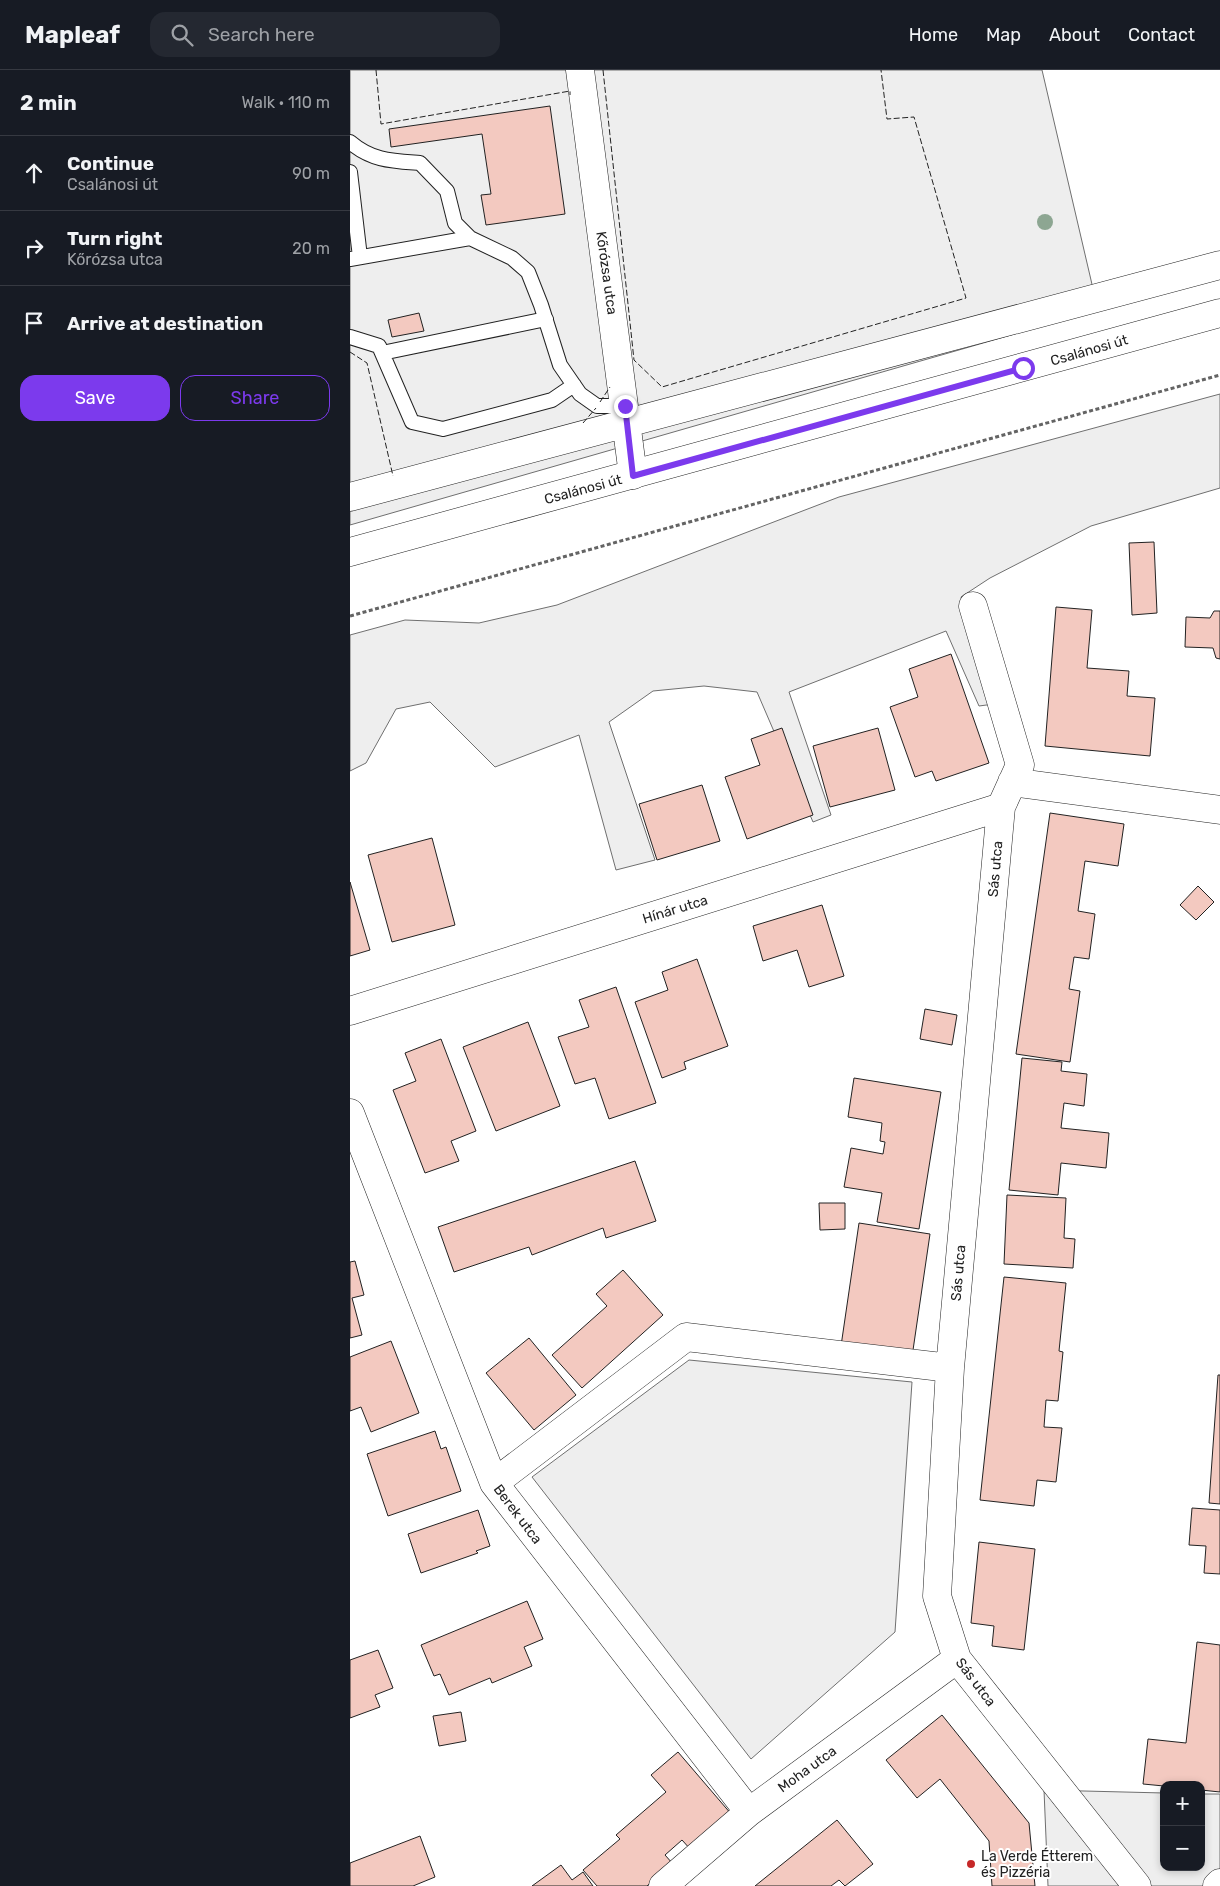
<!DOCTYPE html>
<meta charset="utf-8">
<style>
:root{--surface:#171b24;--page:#242831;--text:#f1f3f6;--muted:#9ea1a6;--line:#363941;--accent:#7c3aed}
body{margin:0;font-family:Rubik,sans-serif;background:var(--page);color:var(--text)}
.controls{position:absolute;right:15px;bottom:15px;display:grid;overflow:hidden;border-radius:10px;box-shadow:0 2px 8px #0003}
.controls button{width:45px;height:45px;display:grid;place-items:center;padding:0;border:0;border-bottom:1px solid var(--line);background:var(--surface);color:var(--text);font:25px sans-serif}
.stop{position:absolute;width:15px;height:15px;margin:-11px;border:4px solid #7c3aed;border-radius:50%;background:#fff}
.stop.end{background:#7c3aed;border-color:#fff;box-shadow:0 1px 5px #0008}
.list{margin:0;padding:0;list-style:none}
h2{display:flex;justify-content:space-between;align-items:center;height:65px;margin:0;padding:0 20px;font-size:21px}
h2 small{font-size:16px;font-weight:400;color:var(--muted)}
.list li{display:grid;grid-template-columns:32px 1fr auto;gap:15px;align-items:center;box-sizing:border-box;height:75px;padding:0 20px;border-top:1px solid var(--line)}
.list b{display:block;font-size:19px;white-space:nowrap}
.list p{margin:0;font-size:16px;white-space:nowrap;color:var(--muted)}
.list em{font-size:16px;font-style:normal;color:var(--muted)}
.actions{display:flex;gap:10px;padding:15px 20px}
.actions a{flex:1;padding:11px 0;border:1px solid var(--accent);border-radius:15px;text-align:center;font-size:18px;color:var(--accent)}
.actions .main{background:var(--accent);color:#fff}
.icon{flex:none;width:28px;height:28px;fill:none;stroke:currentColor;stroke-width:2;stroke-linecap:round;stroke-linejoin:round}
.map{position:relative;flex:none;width:870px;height:1816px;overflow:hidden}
header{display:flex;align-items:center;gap:30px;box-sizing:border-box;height:70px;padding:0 25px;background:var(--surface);border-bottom:1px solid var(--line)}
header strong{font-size:24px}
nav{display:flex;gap:28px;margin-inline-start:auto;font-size:18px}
.search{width:350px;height:45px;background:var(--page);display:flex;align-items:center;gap:12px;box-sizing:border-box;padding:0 18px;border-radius:15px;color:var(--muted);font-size:19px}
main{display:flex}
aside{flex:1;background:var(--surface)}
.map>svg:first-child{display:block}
.green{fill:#eee;stroke:#6f6f6f}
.building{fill:#f3c9c0;stroke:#222}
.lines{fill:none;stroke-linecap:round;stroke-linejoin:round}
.lane-casing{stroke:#222;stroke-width:16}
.street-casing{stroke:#222;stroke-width:29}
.secondary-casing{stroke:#222;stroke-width:29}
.path{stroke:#646464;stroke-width:3;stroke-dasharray:4 2.5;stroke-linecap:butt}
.lane{stroke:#fff;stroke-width:14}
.street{stroke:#fff;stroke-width:28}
.secondary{stroke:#fff;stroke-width:28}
.fence{stroke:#222;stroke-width:1;stroke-dasharray:6 2.5;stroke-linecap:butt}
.tree{fill:#8da692}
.route{stroke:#7c3aed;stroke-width:6}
.poi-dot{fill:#c62828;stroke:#fff;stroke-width:2}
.labels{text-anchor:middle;stroke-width:4;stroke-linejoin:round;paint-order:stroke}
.street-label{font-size:14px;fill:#222;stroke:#fff}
.poi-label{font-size:14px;fill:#222;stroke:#fff;text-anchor:start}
</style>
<header>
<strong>Mapleaf</strong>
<div class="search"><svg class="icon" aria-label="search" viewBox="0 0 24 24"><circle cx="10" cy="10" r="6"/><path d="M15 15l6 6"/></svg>Search here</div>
<nav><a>Home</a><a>Map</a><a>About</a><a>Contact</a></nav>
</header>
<main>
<aside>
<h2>2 min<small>Walk · 110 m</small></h2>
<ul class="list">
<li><svg class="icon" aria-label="ahead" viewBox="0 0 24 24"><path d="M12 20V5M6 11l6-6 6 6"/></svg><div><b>Continue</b><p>Csalánosi út</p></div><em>90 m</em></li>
<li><svg class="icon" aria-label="right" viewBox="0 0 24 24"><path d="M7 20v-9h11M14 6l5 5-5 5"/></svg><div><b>Turn right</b><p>Kőrózsa utca</p></div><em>20 m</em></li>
<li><svg class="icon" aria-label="arrive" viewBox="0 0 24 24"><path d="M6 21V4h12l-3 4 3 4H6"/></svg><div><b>Arrive at destination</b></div></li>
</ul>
<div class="actions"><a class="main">Save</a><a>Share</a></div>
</aside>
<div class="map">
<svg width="870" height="1816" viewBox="0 0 870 1816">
<rect width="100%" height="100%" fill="#fff"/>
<path class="green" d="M 0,0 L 692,0 L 748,240 L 0,455 Z
M 870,324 L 870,418 L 741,456 L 640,508 L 611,527 L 644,634 L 629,636 L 596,561 L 439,622 L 481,745 L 463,752 L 407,622 L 354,616 L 303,621 L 259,652 L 305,790 L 266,800 L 229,665 L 145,697 L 80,632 L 46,639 L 16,693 L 0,701 L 0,565 L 55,550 L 129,553 L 207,535 L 489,427 Z
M 339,1290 L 562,1312 L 545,1562 L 401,1689 L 182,1407 Z
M 694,1720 L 814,1723 L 814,1797 L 851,1797 L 851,1724 L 870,1724 L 870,1816 L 698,1816 Z"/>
<path class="building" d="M 200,36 L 215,144 L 136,155 L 131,125 L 141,124 L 132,64 L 41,77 L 39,59 Z
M 69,243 L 74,261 L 42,267 L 38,250 Z
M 804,472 L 807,543 L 782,545 L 779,473 Z
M 706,537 L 742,540 L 737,598 L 779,601 L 777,626 L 805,628 L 800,686 L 695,676 Z
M 864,541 L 870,541 L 870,589 L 866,588 L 863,578 L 835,577 L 836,547 L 860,548 Z
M 601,584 L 639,693 L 586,711 L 582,701 L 565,707 L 540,637 L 568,627 L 559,599 Z
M 432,658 L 463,745 L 397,769 L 375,707 L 410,695 L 401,669 Z
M 528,658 L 545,720 L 480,737 L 463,676 Z
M 352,715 L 370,771 L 307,790 L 289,734 Z
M 700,743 L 774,754 L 768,796 L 735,791 L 728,841 L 745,844 L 739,889 L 724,887 L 719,919 L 730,921 L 720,992 L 666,984 Z
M 82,768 L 105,855 L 42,872 L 18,785 Z
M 0,812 L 20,880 L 0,886 Z
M 848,816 L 864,832 L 846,850 L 830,835 Z
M 472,835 L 494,906 L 459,917 L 447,880 L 413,891 L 403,856 Z
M 347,889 L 378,976 L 334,992 L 336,999 L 312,1008 L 285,932 L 318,920 L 312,902 Z
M 266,917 L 306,1033 L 259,1049 L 245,1008 L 225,1014 L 208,967 L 239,957 L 229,930 Z
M 575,939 L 607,945 L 602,975 L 570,969 Z
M 178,952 L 210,1036 L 146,1061 L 113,977 Z
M 91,969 L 126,1061 L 101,1071 L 109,1091 L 75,1103 L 43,1020 L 66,1011 L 55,983 Z
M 672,988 L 712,992 L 711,1001 L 737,1004 L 734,1036 L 714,1033 L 711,1058 L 759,1063 L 756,1098 L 711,1093 L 708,1125 L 659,1120 Z
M 504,1008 L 591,1022 L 569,1159 L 527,1152 L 532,1123 L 494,1117 L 501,1078 L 533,1084 L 535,1072 L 530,1071 L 532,1053 L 498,1047 Z
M 285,1091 L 306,1151 L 256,1168 L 253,1158 L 182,1185 L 179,1177 L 104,1202 L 88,1157 Z
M 657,1125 L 716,1128 L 714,1168 L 725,1169 L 723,1198 L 654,1194 Z
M 469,1133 L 495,1133 L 495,1159 L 470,1160 Z
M 509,1153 L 580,1164 L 562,1287 L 491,1276 Z
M 5,1191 L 14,1225 L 2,1228 L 12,1265 L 0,1268 L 0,1192 Z
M 273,1200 L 313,1245 L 232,1318 L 202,1285 L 257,1236 L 246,1224 Z
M 654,1207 L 716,1213 L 709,1281 L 713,1282 L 708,1331 L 696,1330 L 694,1357 L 712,1358 L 706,1412 L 687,1410 L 684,1436 L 630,1430 Z
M 179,1268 L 226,1325 L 184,1360 L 136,1303 Z
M 41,1271 L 69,1343 L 21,1362 L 11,1337 L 0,1341 L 0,1287 Z
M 868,1305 L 870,1305 L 870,1434 L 859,1433 Z
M 85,1361 L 91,1379 L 96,1377 L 111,1421 L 38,1446 L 17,1384 Z
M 842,1438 L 870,1440 L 870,1504 L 854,1503 L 856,1476 L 839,1475 Z
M 128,1440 L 140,1476 L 126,1481 L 128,1483 L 71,1503 L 58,1464 Z
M 629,1472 L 685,1479 L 674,1580 L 642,1576 L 644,1556 L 621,1553 Z
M 177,1531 L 193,1569 L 174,1577 L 182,1596 L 142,1613 L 140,1608 L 99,1625 L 90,1604 L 84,1606 L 71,1575 Z
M 847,1572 L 870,1575 L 870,1722 L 851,1720 L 851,1715 L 814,1716 L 793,1714 L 798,1669 L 836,1673 Z
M 28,1580 L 43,1618 L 25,1625 L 30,1637 L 0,1648 L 0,1590 Z
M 111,1642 L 116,1671 L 89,1676 L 83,1646 Z
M 592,1645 L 679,1753 L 685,1816 L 642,1816 L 639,1771 L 590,1709 L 567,1728 L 536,1690 Z
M 328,1682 L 382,1745 L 341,1780 L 332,1770 L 315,1785 L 323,1794 L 297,1816 L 247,1816 L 233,1800 L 270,1769 L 266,1765 L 316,1722 L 301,1705 Z
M 487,1750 L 523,1794 L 495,1816 L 489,1810 L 481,1816 L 405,1816 Z
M 70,1766 L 85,1807 L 63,1816 L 0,1816 L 0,1793 Z
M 211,1795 L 222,1810 L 233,1802 L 243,1816 L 182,1816 Z"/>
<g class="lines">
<defs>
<path id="lane" d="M 0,72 C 22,91 43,91 70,93 L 97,121 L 105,153 L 120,168 L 162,188 L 178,202 L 191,235 L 210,295 L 230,324 L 247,336 L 275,336
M 0,102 L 10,187
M 0,189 L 120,168
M 0,267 L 29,276 L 62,352 L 93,359 L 202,330 L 224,315
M 32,283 L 196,249"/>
<path id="street" d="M 230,0 L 283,405
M 0,427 L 870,195
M 623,536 L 670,695 L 651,737 L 600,1298 L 587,1526 L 607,1589 L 787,1816
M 662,712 L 870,740
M 0,941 L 651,737
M 0,1043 L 144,1413 L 399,1742
M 144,1413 L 336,1267 L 600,1298
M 313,1816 L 399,1742 L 607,1589
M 867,1816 L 870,1813"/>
<path id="secondary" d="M 0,482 L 870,243"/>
</defs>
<use href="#lane" class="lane-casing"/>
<use href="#street" class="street-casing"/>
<use href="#secondary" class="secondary-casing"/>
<path class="path" d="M 0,546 L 870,305"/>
<use href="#lane" class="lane"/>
<use href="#street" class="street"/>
<use href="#secondary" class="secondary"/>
<path class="fence" d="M 26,0 L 31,54 L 220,21 L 220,25
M 253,0 L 284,290 L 312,317 L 616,228 L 564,47 L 537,49 L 531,0
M 0,282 L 17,293 L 43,406
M 250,332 L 260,317
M 233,353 L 246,338"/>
</g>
<circle class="tree" cx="695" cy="152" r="8"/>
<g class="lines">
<path class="route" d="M 275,336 L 283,406 L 673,298"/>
</g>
<circle class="poi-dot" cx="621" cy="1794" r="5"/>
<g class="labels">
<g class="street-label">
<text transform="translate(257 203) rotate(82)" y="5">Kőrózsa utca</text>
<text transform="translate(739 280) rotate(-16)" y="5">Csalánosi út</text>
<text transform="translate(233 419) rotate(-15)" y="5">Csalánosi út</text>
<text transform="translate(645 799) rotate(-85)" y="5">Sás utca</text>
<text transform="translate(325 839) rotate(-17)" y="5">Hínár utca</text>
<text transform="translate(608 1203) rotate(-85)" y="5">Sás utca</text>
<text transform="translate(168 1444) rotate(53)" y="5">Berek utca</text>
<text transform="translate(626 1612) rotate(53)" y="5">Sás utca</text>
<text transform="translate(457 1699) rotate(-36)" y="5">Moha utca</text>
</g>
<g class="poi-label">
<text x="631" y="1791">La Verde Étterem<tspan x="631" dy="16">és Pizzéria</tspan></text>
</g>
</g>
</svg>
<div class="controls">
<button>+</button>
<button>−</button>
</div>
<div class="stop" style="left:673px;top:298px"></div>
<div class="stop end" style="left:275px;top:336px"></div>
</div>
</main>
